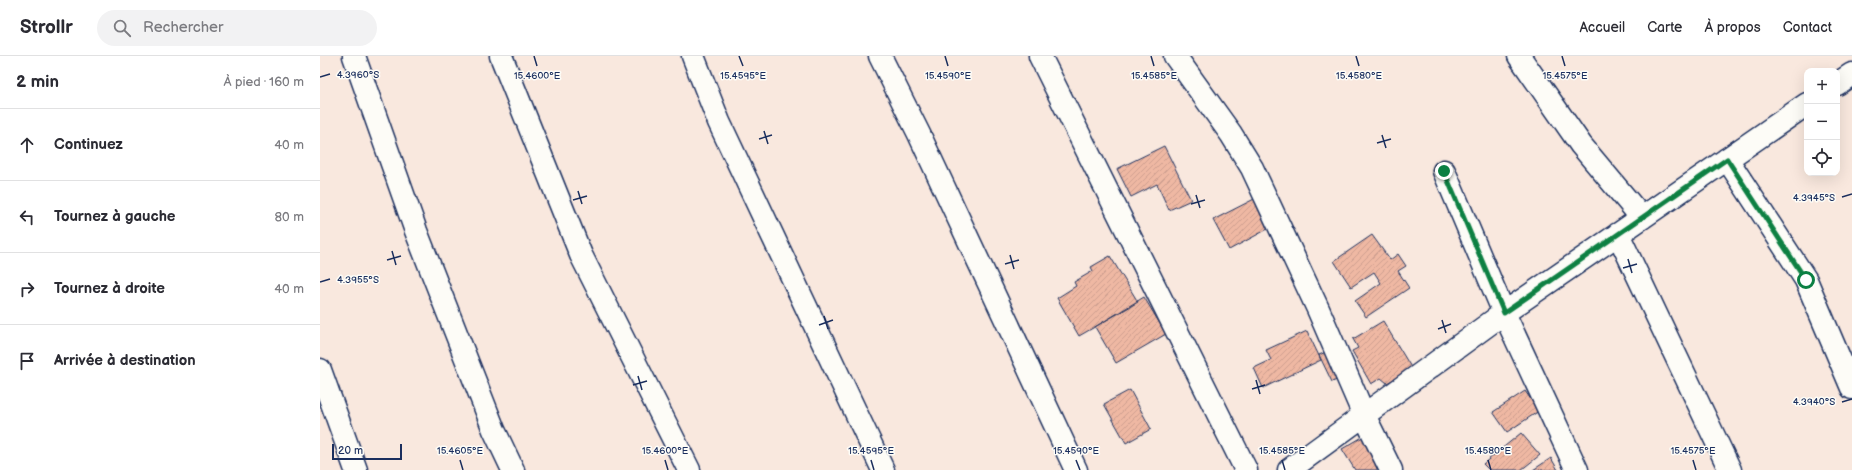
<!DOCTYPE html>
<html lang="fr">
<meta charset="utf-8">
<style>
:root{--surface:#fff;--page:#f2f2f3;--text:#2b2b33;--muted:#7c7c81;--line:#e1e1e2}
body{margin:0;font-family:"Balsamiq Sans",sans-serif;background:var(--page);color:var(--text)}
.controls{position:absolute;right:12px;top:12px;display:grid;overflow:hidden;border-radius:8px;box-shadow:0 4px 16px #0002}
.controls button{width:36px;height:36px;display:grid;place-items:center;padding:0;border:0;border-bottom:1px solid var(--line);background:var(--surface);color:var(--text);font:20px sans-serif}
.scale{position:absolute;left:12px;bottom:10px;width:70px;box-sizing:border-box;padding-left:4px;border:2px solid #1b2f5e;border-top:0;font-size:11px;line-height:14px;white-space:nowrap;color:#1b2f5e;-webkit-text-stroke:3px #fdfcf7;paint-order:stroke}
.stop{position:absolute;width:12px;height:12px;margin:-9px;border:3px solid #0b8043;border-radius:50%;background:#fff}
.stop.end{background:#0b8043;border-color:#fff;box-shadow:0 1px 4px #0008}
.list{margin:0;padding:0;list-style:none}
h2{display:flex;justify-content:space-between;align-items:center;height:52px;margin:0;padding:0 16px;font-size:17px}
h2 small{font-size:13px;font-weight:400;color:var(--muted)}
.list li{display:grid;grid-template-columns:26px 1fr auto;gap:12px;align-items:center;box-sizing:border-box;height:72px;padding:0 16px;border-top:1px solid var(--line)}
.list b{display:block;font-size:15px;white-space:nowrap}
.list em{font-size:13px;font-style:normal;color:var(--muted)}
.icon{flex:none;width:22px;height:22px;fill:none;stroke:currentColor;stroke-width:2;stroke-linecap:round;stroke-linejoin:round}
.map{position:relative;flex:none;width:1532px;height:414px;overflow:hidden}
header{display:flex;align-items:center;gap:24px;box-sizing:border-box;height:56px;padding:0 20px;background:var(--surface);border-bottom:1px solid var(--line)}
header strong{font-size:19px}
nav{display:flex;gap:22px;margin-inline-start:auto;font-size:14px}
.search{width:280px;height:36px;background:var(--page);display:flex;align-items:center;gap:10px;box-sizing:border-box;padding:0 14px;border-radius:22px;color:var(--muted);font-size:15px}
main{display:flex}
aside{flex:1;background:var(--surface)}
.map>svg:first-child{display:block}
.building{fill:url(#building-hatch);stroke:#1b2f5e}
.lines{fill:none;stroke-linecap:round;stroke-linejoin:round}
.minor-casing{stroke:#1b2f5e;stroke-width:25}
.minor{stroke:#fdfcf7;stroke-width:22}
.route{stroke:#0b8043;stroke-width:5}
.ticks{fill:none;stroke:#1b2f5e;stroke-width:1.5}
.ticks-label{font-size:10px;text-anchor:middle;fill:#1b2f5e;stroke:#fdfcf7;stroke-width:3;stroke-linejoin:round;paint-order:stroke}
</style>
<header>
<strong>Strollr</strong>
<div class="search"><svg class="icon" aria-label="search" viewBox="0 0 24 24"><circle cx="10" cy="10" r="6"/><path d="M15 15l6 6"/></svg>Rechercher</div>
<nav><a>Accueil</a><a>Carte</a><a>À propos</a><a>Contact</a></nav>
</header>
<main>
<aside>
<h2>2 min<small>À pied · 160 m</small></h2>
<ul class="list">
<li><svg class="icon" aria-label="ahead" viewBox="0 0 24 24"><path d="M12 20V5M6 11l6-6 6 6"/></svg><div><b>Continuez</b></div><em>40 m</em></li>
<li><svg class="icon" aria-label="left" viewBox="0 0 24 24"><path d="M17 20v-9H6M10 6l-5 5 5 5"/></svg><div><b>Tournez à gauche</b></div><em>80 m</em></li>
<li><svg class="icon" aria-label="right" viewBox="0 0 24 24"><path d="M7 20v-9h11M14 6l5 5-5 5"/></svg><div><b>Tournez à droite</b></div><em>40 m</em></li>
<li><svg class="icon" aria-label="arrive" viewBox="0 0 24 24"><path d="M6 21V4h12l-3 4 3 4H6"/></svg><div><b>Arrivée à destination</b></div></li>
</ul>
</aside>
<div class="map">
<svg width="1532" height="414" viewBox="0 0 1532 414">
<defs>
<pattern id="building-hatch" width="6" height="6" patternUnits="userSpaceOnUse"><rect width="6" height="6" fill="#efb8a3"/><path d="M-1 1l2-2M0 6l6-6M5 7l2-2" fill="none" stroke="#cc9e8f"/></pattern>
</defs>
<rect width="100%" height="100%" fill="#f9e8de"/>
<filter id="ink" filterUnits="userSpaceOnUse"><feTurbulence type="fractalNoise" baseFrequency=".025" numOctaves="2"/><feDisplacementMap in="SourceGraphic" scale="8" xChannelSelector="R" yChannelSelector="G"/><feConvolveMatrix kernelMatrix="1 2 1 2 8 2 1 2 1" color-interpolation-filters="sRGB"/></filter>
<g filter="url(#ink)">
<path class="building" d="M 844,90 L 871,144 L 849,154 L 837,128 L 811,141 L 797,113 Z
M 942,139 L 957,168 L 909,194 L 893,164 Z
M 1052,179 L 1070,204 L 1078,198 L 1086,210 L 1078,215 L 1089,232 L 1046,261 L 1035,245 L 1061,227 L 1054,216 L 1031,231 L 1014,205 Z
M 790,200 L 818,246 L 759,280 L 737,242 L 756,230 L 754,226 L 773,215 L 771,211 Z
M 824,241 L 846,278 L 796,307 L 775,271 Z
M 1063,265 L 1092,313 L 1067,327 L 1061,322 L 1051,328 L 1032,295 L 1038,292 L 1033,283 Z
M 987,275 L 1001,304 L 943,332 L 934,312 L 951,304 L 946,294 Z
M 1015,292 L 1027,320 L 1012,326 L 999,299 Z
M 810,334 L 831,373 L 806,387 L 784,348 Z
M 1205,335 L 1219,355 L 1187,376 L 1173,356 Z
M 1201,377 L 1220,399 L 1201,414 L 1169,414 L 1163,408 Z
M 1046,379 L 1067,414 L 1035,414 L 1022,393 Z
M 1231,402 L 1238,414 L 1213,414 Z"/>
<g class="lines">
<defs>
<path id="minor" d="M 34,0 L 96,175 L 174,374 L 193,414
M 181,0 L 261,199 L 369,414
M 373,0 L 399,66 L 563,414
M 560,0 L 599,78 L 756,414
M 720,0 L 926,414
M 855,0 L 911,78 L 932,112 L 998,253 L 1044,359 L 1071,414
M 1199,0 L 1261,89 L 1322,162
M 1517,28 L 1532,18
M 1407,103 L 1486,224 L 1532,332
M 1124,115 L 1184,257 L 1257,414
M 1298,178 L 1410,414
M 0,314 L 36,414
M 969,414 L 1184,257 L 1487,48"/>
</defs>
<use href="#minor" class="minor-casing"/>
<use href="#minor" class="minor"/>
</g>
</g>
<g class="lines" filter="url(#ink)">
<path class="route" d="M 1124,115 L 1184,257 L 1407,103 L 1486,224"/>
</g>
<path class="ticks" d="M 214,0 L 217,10M 419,0 L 423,10M 625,0 L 628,10M 831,0 L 834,10M 1036,0 L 1039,10M 1242,0 L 1245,10M 0,21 L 10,18M 444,75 L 448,88M 1062,79 L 1066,92M 439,83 L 452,79M 1057,87 L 1071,83M 258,135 L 262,148M 876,139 L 880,152M 1522,141 L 1532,138M 253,144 L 267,140M 871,148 L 885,144M 72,195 L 76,209M 690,199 L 694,213M 1308,203 L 1312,217M 67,204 L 81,200M 685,208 L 699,204M 1303,212 L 1317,208M 0,226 L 10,223M 504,260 L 508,273M 1122,264 L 1126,277M 499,269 L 513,264M 1118,273 L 1131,268M 318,320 L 322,334M 936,324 L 940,338M 313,329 L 327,325M 932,333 L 945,329M 1522,346 L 1532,343M 140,404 L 143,414M 345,404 L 348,414M 551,404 L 554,414M 756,404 L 760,414M 962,404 L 965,414M 1168,404 L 1171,414M 1373,404 L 1376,414"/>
<g class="ticks-label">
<text x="38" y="22">4.3960°S</text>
<text x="217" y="23">15.4600°E</text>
<text x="423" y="23">15.4595°E</text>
<text x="628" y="23">15.4590°E</text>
<text x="834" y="23">15.4585°E</text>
<text x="1039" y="23">15.4580°E</text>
<text x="1245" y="23">15.4575°E</text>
<text x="1494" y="145">4.3945°S</text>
<text x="38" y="227">4.3955°S</text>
<text x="1494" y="349">4.3940°S</text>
<text x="140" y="398">15.4605°E</text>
<text x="345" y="398">15.4600°E</text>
<text x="551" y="398">15.4595°E</text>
<text x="756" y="398">15.4590°E</text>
<text x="962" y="398">15.4585°E</text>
<text x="1168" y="398">15.4580°E</text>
<text x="1373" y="398">15.4575°E</text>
</g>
</svg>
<div class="controls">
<button>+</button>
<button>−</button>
<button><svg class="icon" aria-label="locate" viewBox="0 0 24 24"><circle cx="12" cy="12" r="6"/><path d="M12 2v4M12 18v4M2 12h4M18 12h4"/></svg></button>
</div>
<div class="scale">20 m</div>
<div class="stop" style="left:1486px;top:224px"></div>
<div class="stop end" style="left:1124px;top:115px"></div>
</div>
</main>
